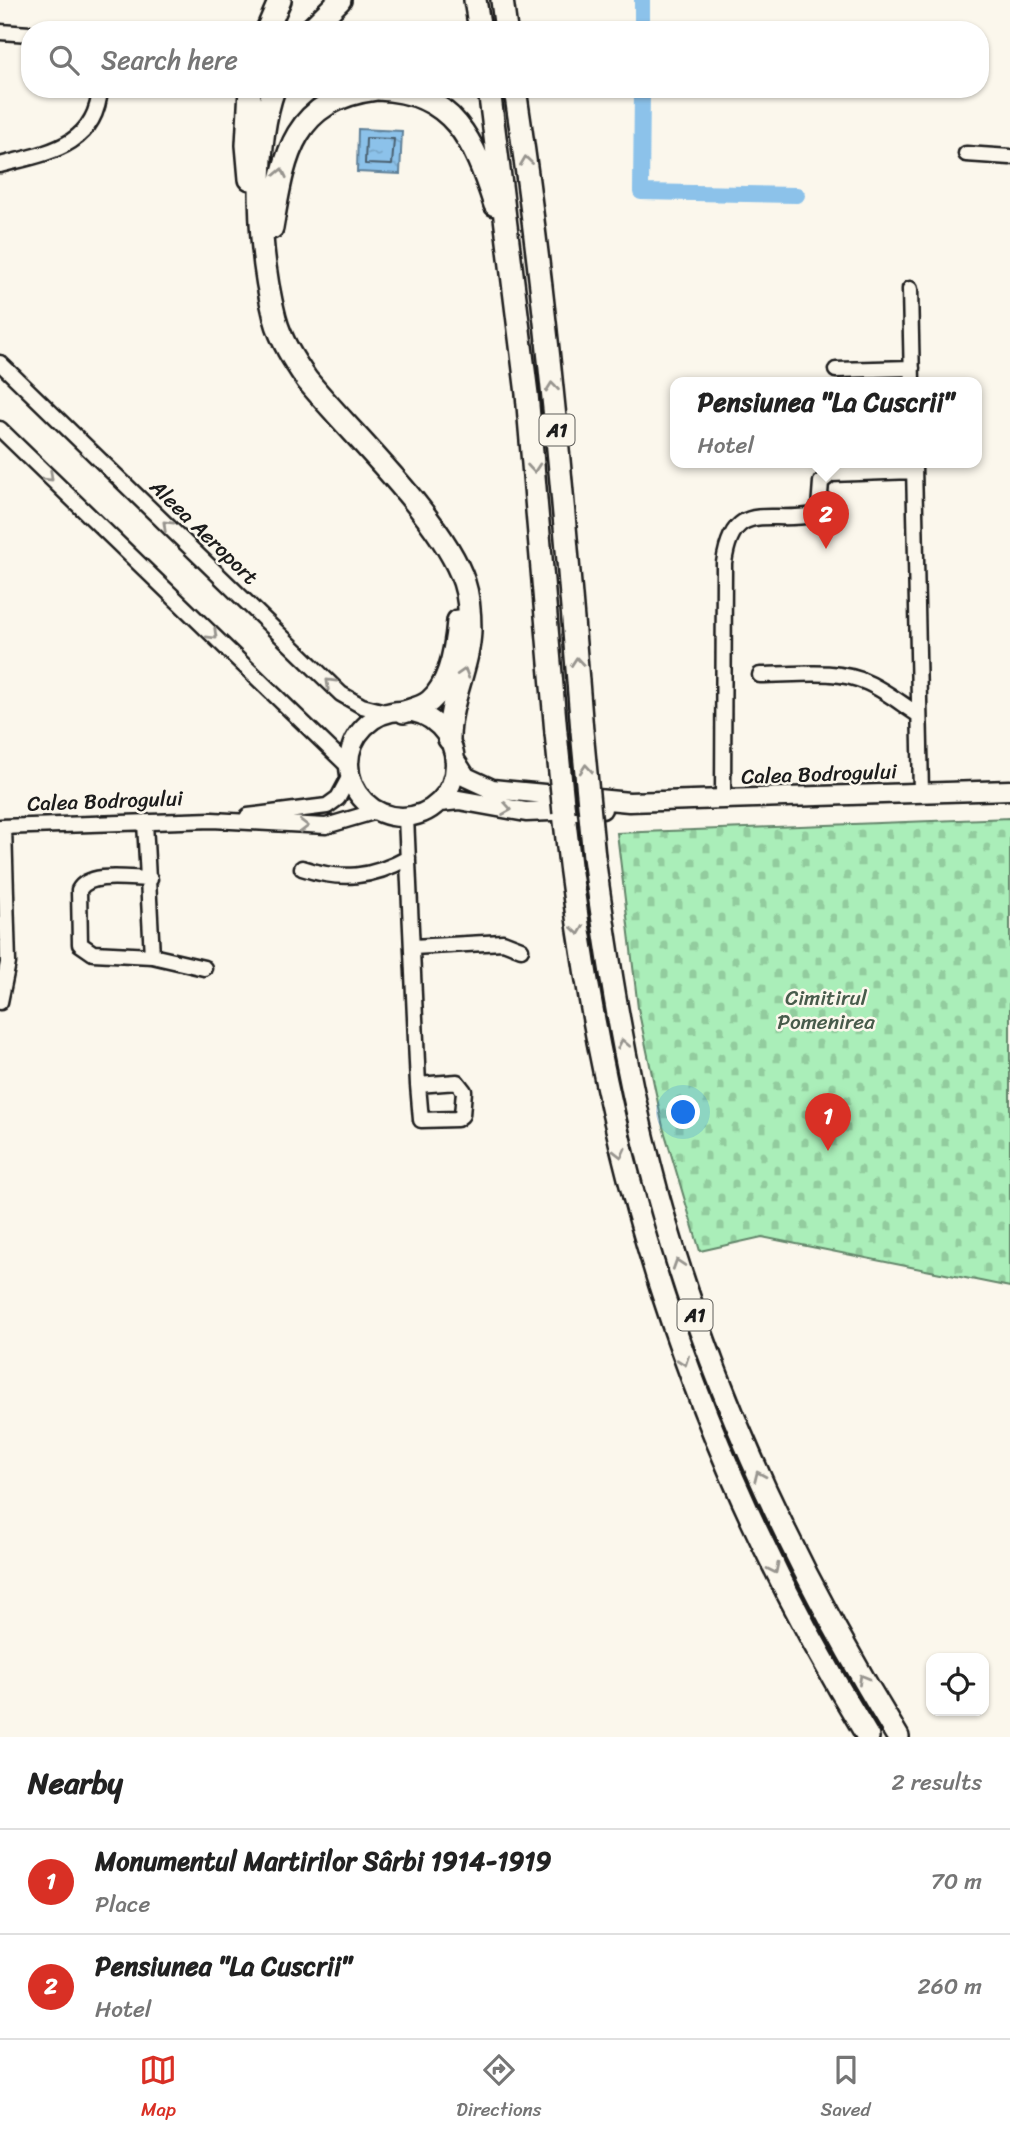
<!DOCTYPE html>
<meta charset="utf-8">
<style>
:root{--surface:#fff;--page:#f6f6f6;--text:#222;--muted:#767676;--line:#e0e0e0;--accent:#d93025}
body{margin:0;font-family:Sriracha,sans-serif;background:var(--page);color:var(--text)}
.controls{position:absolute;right:21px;bottom:21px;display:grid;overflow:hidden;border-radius:14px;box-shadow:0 2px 5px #0004}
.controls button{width:63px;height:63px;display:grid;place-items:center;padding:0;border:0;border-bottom:2px solid var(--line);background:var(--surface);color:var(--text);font:35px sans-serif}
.you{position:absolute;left:684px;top:1113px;width:24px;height:24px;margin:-18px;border:5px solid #fff;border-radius:50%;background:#1a73e8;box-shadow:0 0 0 10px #1a73e833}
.badge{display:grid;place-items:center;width:46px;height:46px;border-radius:50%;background:var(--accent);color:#fff;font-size:23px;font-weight:700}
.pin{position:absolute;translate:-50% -58px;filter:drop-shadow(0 2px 4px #0008)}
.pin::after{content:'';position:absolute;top:37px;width:24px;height:21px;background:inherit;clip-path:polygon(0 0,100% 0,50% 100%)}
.popup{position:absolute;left:670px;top:377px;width:312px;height:91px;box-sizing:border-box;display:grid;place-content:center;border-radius:14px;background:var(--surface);filter:drop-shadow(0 2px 5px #0005);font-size:23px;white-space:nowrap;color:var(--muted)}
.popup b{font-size:26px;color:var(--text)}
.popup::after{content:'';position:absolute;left:50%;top:100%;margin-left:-14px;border:14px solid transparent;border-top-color:var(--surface)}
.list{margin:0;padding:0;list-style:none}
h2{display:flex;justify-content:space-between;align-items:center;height:91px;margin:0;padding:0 28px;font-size:30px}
h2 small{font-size:23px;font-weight:400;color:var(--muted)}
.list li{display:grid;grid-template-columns:46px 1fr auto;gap:21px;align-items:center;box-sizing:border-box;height:105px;padding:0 28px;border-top:2px solid var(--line)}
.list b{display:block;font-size:26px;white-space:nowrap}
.list p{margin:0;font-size:23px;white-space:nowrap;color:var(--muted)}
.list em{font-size:23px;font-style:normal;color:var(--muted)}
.icon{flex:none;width:38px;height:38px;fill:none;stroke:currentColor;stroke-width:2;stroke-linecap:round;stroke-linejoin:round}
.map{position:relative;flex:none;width:1010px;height:1737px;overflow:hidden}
.search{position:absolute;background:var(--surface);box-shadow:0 2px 5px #0004;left:21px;right:21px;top:21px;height:77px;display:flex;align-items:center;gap:18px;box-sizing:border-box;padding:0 24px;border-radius:28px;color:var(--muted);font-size:26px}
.sheet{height:301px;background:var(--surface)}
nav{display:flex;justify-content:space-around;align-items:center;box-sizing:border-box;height:98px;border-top:2px solid var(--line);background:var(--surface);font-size:19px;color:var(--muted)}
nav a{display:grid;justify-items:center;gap:4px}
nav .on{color:var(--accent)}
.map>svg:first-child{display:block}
.cemetery{fill:url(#cemetery-stones);stroke:#63856a;stroke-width:2}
.water{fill:url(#water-ripples);stroke:#5f8098;stroke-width:2}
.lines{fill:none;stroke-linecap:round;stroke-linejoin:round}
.shore{stroke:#495e6e;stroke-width:2}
.canal{stroke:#8cc2ea;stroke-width:16}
.minor-casing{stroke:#1c1c1c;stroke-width:19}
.major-casing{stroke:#1c1c1c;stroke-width:23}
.highway-casing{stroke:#1c1c1c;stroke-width:26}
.minor{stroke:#fbf7ec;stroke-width:14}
.major{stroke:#fbf7ec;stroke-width:18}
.highway{stroke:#fbf7ec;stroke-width:21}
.highway-bridge-casing{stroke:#1c1c1c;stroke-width:26;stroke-linecap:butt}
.highway-bridge{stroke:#fbf7ec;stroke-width:21}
.oneway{stroke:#97948e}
.labels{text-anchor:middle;stroke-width:5;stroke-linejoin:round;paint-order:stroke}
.shield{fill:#fbf7ec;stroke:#5f5e5a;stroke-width:2}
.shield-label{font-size:19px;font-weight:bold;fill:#1c1c1c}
.street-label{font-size:21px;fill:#1c1c1c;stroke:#fbf7ec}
.park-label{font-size:21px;fill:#475b4b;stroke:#fbf7ec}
</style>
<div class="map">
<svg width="1010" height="1737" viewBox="0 0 1010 1737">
<defs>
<pattern id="cemetery-stones" width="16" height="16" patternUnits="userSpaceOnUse" patternTransform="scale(1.75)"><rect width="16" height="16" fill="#aaeeb9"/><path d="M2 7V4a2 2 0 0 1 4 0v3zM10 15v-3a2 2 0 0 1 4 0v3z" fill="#92cc9e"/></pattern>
<pattern id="water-ripples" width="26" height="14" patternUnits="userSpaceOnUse" patternTransform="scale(1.75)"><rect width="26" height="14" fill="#8cc2ea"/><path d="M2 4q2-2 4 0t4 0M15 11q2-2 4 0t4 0" fill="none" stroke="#78a6c8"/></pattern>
</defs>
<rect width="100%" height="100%" fill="#fbf7ec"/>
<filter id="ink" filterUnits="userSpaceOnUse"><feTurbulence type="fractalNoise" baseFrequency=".0143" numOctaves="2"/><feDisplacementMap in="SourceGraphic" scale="14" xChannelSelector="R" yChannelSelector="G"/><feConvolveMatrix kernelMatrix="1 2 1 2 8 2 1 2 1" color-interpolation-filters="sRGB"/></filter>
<g filter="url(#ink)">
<path class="cemetery" d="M 1010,818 L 1010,1287 L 762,1237 L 700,1251 L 663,1127 L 638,1008 L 617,833 Z"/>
<path class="water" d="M 358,129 L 402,131 L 400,174 L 357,172 Z"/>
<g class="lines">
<path class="shore" d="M 366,138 L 394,139 L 392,165 L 365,164 Z"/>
<path class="canal" d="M 642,30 L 642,0
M 642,89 L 641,192 L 797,195"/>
<defs>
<path id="minor" d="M 0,32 L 30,34
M 966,154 L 1010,157
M 0,165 C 46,153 96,147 100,89
M 910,289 L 912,383
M 0,363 L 341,694 L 362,706 L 389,713
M 836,370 L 912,368
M 0,429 L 350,768
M 914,465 L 921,793
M 760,675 C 795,675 836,668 868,683 C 886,691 903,705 919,715
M 723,800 L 724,563 C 733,498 767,524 813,515 L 819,508 L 821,482 L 831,474 L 914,471
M 248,816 L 327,806 L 338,798 L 351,774
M 406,817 L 418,1085
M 145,822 L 152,956
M 0,827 L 212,820 L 326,826 L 377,811
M 302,868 C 341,881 372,878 408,858
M 150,879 C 131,879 89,871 79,890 L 80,944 L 93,953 L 152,956 L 204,968
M 413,947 L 503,942 L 521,949
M 0,1002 L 8,963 L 4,827
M 457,1082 L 464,1091 L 462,1115 L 457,1119 L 421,1120 L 418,1085 Z"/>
<path id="major" d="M349 764a53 53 0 1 1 106 0a53 53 0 1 1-106 0Z
M 455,760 L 466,777 L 492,789 L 629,802 L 1010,790
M 440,802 L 459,800 L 526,812 L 602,809"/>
<path id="highway" d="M 475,0 L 480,30
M 502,0 L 506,30
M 267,30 L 280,0
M 310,30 L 340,0
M 274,89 C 252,150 259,256 275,318 C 281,341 294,361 307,380 C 351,434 443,519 464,582 C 469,597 470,614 470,630 C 469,668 449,700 449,739
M 378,89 C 454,92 474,141 495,205
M 489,89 L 527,394 L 556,733
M 515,89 C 547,302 565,516 582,731
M 250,179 L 247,145 L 250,89
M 272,228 C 284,158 291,100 376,89
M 404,712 C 413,709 423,707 430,701 C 450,684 456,645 458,621
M 564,813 C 600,1153 689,1444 868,1737
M 594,857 C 608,961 624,1063 650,1165 C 701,1368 789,1559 898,1737"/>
</defs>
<use href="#minor" class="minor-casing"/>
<use href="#major" class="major-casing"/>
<use href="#highway" class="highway-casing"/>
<use href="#minor" class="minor"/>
<use href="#major" class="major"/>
<use href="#highway" class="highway"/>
<defs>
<path id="highway-bridge" d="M 582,731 L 594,857
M 556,733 L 564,813"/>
</defs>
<use href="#highway-bridge" class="highway-bridge-casing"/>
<use href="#highway-bridge" class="highway-bridge"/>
</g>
<defs><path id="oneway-chevron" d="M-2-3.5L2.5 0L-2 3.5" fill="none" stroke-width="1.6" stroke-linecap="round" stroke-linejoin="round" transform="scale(1.75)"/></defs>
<g class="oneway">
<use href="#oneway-chevron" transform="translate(526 161) rotate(-98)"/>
<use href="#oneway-chevron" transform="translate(281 173) rotate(-78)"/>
<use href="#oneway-chevron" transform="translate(552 387) rotate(-96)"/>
<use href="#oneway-chevron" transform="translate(534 468) rotate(85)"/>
<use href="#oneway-chevron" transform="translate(49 477) rotate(44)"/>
<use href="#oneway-chevron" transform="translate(167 525) rotate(-136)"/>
<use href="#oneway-chevron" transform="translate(213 635) rotate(44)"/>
<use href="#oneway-chevron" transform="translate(577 662) rotate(-95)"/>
<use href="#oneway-chevron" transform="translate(464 673) rotate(-73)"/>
<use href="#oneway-chevron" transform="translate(330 683) rotate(-136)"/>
<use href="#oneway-chevron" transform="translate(586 769) rotate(-95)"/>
<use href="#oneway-chevron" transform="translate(507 809) rotate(9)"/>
<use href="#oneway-chevron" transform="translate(304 826)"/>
<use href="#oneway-chevron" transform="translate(578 930) rotate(82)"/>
<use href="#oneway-chevron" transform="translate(623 1044) rotate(-101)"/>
<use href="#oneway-chevron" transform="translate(620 1153) rotate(76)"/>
<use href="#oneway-chevron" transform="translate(678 1264) rotate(-108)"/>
<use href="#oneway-chevron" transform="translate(684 1361) rotate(70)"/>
<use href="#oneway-chevron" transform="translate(759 1476) rotate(-114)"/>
<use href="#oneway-chevron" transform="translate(774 1569) rotate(64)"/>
<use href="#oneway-chevron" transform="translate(863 1679) rotate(-120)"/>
</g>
</g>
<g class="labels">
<g class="shield">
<rect x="539.5" y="414.5" width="35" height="31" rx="5"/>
<rect x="677.5" y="1299.5" width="35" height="31" rx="5"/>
</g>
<g class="shield-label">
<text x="557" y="437">A1</text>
<text x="695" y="1322">A1</text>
</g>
<g class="street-label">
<text transform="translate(204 532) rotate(44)" y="7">Aleea Aeroport</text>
<text transform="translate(819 774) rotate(-2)" y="7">Calea Bodrogului</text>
<text transform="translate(105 801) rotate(-2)" y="7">Calea Bodrogului</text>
</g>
<g class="park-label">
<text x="826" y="1005">Cimitirul<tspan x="826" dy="24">Pomenirea</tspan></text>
</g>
</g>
</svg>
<div class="controls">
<button><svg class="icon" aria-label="locate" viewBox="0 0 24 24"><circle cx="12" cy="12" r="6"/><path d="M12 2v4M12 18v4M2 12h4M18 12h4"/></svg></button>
</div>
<div class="you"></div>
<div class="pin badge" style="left:828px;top:1151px">1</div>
<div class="pin badge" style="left:826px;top:549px">2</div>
<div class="popup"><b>Pensiunea &quot;La Cuscrii&quot;</b>Hotel</div>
<div class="search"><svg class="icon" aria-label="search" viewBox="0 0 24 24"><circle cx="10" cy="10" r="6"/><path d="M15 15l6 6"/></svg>Search here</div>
</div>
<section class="sheet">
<h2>Nearby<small>2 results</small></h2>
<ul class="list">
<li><span class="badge">1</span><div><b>Monumentul Martirilor Sârbi 1914-1919</b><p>Place</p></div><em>70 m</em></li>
<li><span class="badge">2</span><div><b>Pensiunea &quot;La Cuscrii&quot;</b><p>Hotel</p></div><em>260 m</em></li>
</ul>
</section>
<nav>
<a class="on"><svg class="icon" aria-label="map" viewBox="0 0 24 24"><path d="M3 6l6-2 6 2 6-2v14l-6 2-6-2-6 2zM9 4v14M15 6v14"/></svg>Map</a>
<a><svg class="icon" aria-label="directions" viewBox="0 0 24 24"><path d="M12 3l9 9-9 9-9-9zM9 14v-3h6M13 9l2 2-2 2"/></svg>Directions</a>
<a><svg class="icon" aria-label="saved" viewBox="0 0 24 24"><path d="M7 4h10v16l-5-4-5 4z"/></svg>Saved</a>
</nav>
